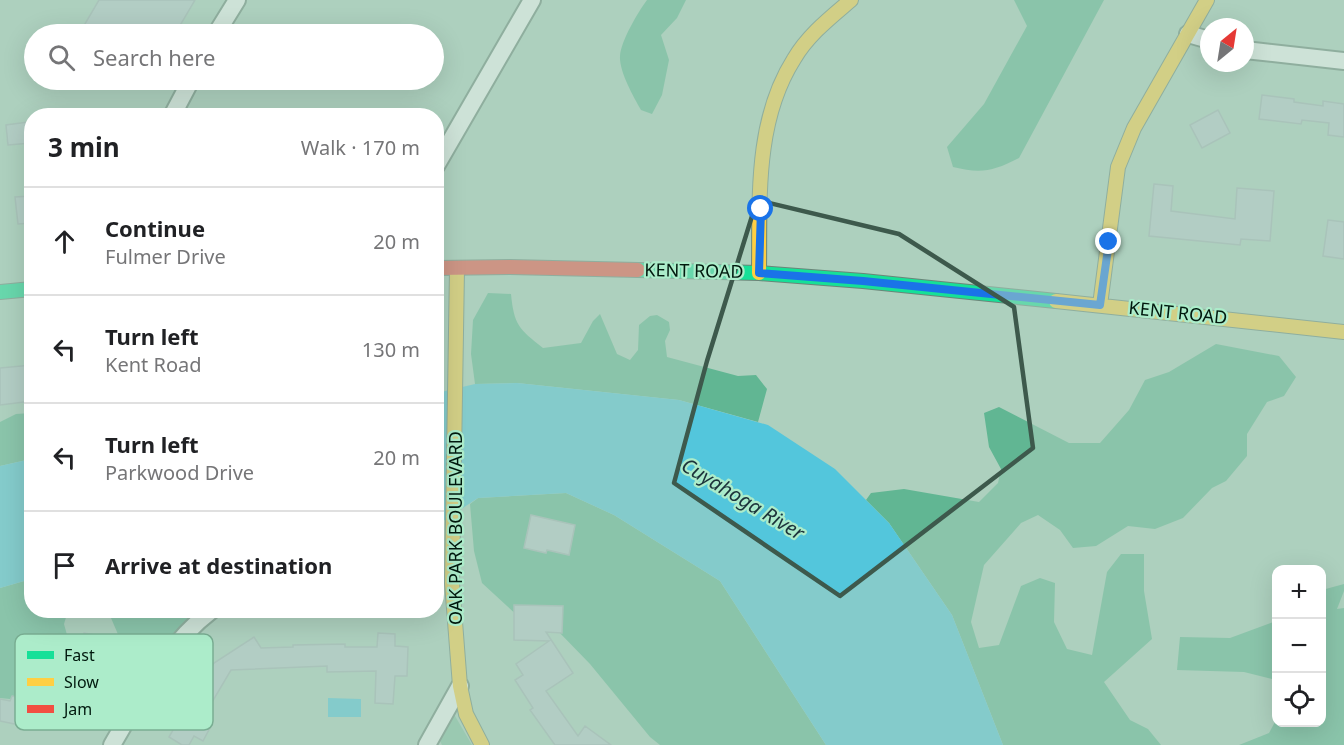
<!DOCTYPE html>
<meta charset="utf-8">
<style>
:root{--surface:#fff;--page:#f6f6f6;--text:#202124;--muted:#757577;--line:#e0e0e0}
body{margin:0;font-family:"Noto Sans",sans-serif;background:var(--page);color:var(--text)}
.controls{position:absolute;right:18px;bottom:18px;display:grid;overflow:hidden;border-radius:12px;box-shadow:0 6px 24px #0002}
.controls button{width:54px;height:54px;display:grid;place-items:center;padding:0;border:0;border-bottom:2px solid var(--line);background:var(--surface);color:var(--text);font:30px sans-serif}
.compass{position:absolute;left:1200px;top:18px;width:54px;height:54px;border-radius:50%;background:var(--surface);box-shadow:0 6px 24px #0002;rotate:30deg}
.stop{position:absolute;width:18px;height:18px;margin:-14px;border:4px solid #1a73e8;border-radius:50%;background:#fff}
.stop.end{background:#1a73e8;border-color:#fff;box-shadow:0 2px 6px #0008}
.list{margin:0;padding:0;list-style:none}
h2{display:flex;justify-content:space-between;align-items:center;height:78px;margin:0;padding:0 24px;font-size:26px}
h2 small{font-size:20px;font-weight:400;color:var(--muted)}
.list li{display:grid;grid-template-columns:39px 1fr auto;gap:18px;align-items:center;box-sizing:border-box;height:108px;padding:0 24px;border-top:2px solid var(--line)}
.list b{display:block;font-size:22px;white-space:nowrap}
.list p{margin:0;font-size:20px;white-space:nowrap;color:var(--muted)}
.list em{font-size:20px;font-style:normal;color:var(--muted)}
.icon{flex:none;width:33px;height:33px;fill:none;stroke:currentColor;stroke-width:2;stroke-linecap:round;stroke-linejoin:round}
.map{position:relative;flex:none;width:1344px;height:745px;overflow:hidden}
.search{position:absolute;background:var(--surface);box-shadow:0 6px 24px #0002;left:24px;top:24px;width:420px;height:66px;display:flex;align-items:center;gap:15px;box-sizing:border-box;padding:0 21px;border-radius:33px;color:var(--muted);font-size:22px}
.panel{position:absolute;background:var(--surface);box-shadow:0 6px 24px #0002;left:24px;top:108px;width:420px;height:510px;border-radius:24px}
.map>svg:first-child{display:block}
.green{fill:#84c0a2}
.forest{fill:#61b693}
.water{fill:#53c6dc}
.building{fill:#b9cacc;stroke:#a4b4b6;stroke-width:1.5}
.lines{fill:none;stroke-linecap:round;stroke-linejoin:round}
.street-casing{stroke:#6a8679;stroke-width:20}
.fast-casing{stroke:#6a8679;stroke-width:16}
.slow-casing{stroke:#6a8679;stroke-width:16}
.jam-casing{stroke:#6a8679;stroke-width:16}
.street{stroke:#f3f8f5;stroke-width:16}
.fast{stroke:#16e098;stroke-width:14}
.slow{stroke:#ffcf43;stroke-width:14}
.jam{stroke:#f24e42;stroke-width:14}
.route{stroke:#1a73e8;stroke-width:8}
.marked{fill:none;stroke:#3d594c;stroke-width:4.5;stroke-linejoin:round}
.labels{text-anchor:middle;stroke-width:4.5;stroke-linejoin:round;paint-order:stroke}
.street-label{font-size:18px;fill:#01190e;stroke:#acecca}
.water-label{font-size:20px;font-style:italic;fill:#1c333b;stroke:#acecca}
.key{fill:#acecca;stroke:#79ad92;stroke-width:1.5}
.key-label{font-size:16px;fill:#01190e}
</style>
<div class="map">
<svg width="1344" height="745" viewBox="0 0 1344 745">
<rect width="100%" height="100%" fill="#add0be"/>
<path class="green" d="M 452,716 L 455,716 L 472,745 L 442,745 L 440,741 Z"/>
<path class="forest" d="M 647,0 L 686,0 L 677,18 L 661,35 L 669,60 L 662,95 L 652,114 L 641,110 C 633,96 619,71 620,56 C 621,41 638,12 647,0 Z
M 1014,0 L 1104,0 L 1019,158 C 994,171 981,174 953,167 L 947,147 L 984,104 L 1027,26 Z
M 488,293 L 511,294 C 514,325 519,329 543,348 L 581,343 L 593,321 L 600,314 L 617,354 L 630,360 L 638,350 L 639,325 L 650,316 L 657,315 L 669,322 L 670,330 L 665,341 L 667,357 L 738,376 L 756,375 L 767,389 L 758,422 L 679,400 L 517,383 L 475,384 L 471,354 L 473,320 Z
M 1216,344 L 1279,356 L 1296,377 L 1284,396 L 1267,402 L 1247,434 L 1247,456 L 1226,481 L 1212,488 L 1183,518 L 1155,529 L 1128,526 L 1096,546 L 1073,548 L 1060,530 L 1038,515 L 1021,523 L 984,565 L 971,622 L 979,648 L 999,645 L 1021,586 L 1040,578 L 1055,583 L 1054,622 L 1067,649 L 1092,655 L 1107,572 L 1121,554 L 1144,554 L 1144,591 L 1152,639 L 1104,682 L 1130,720 L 1148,729 L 1161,745 L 1003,745 L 952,615 L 889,523 L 866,500 L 871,493 L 904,489 L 979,502 L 998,483 L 1001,469 L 989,447 L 984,413 L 999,407 L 1069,443 L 1100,443 L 1129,410 L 1145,380 L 1169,372 Z
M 31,413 L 31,459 L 0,466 L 0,422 L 16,414 Z
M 566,493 L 614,515 L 720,581 L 826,745 L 660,745 L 650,737 L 590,664 L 556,629 L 519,617 L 482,583 L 474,551 L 470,504 L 478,498 Z
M 31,579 L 32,610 L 68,611 L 64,624 L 69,642 L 61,669 L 46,691 L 30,701 L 0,698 L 0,588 Z
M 1344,584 L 1344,591 L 1337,609 L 1344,608 L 1344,745 L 1239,745 L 1269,733 L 1276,720 L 1276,722 L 1322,722 L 1322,590 Z
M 108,611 L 194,611 C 170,643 160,650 120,639 Z
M 1276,621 L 1276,680 L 1244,672 L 1177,670 L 1180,637 L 1230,638 Z"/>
<path class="water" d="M 517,383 L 679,400 L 768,425 L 835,469 L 889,523 L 952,615 L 1003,745 L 826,745 L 720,581 L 614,515 L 566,493 L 478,498 L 437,525 L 437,393 L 475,384 Z
M 31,459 L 31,579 L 0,588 L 0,466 Z
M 328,698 L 361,699 L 361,717 L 328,717 Z"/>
<path class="building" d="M 99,0 L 195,0 L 175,34 L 79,34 Z
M 1262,95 L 1294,99 L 1294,102 L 1323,106 L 1323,101 L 1344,104 L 1344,137 L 1328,135 L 1329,123 L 1302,120 L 1301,124 L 1259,119 Z
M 1218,110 L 1230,133 L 1202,148 L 1190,125 Z
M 28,122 L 31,143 L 8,145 L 6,125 Z
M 1154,184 L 1173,186 L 1171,211 L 1235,219 L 1237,188 L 1274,191 L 1270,241 L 1241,239 L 1240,245 L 1149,236 Z
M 32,196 L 32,223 L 18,224 L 15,197 Z
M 1328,220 L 1344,222 L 1344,259 L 1323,256 Z
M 32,365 L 32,401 L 0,405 L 0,368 Z
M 531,515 L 575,525 L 569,555 L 547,550 L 546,553 L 524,548 Z
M 514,605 L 563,606 L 562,633 L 546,632 L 573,673 L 546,691 L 578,736 L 585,726 L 611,745 L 555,745 L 530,710 L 533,708 L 515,680 L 523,675 L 516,664 L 549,641 L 514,640 Z
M 84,633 L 111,638 L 109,652 L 103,651 L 99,677 L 76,673 L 81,638 L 83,638 Z
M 378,633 L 395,634 L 395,646 L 408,647 L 407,676 L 395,676 L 393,704 L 375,703 L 376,671 L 327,672 L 327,666 L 231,670 L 202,719 L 212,724 L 203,741 L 194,736 L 189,745 L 182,745 L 169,737 L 206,673 L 207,674 L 214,663 L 254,637 L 261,648 L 293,647 L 293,645 L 345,644 L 345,647 L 377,647 Z
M 12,696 L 30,700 L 29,704 L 43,707 L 39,729 L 0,721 L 0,699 L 10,701 Z"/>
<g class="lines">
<defs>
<path id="street" d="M 216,34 L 237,0
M 1188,34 L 1209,40
M 1245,50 L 1344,61
M 172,116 L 191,80
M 436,166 L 532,0
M 112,745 C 141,696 166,645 212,610
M 427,745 L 460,686"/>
<path id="fast" d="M 638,270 L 759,273 L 863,281 L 1056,301
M 0,292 L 32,289"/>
<path id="slow" d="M 457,269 L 452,583 L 460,686 L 466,714 L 482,745
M 759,273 C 760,201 754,122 794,59 C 808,35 830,18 851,0
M 1056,301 L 1344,332
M 1100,305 L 1118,167 L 1134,128 L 1207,0"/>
<path id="jam" d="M 436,268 L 510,267 L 638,270"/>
</defs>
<use href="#street" class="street-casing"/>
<use href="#fast" class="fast-casing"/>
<use href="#slow" class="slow-casing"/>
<use href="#jam" class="jam-casing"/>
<use href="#street" class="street"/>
<use href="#fast" class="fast"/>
<use href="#slow" class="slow"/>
<use href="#jam" class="jam"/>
</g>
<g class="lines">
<path class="route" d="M 761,209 L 759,273 L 863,281 L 1100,305 L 1109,242"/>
</g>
<path d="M0 0H1344V745H0ZM 757,200 L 899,234 L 1014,307 L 1033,448 L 840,596 L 674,483 L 707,361 Z" fill="#add0be" fill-opacity=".55" fill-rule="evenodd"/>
<path class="marked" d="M 757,200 L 899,234 L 1014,307 L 1033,448 L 840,596 L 674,483 L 707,361 Z"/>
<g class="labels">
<g class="street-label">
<text transform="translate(694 271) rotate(1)" y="6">KENT ROAD</text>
<text transform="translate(1178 313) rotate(6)" y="6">KENT ROAD</text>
<text transform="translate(456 528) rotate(-90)" y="6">OAK PARK BOULEVARD</text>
</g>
<g class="water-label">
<text transform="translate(743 499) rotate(31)" y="7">Cuyahoga River</text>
</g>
</g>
<rect x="15" y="634" width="198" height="96" rx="9" class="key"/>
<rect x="27" y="651" width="27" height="8" fill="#16e098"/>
<rect x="27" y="678" width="27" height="8" fill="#ffcf43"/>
<rect x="27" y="705" width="27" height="8" fill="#f24e42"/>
<g class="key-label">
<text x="64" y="661">Fast</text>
<text x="64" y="688">Slow</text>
<text x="64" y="715">Jam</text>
</g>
</svg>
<div class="controls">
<button>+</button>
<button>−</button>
<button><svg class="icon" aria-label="locate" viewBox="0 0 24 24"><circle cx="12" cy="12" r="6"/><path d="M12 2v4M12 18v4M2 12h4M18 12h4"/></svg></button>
</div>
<svg class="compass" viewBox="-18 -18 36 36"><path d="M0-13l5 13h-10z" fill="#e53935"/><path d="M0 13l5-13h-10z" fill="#757577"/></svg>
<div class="stop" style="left:761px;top:209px"></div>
<div class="stop end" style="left:1109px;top:242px"></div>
<div class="search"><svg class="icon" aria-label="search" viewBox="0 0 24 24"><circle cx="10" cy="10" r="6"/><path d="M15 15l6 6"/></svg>Search here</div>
<section class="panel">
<h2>3 min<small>Walk · 170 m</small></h2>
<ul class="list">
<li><svg class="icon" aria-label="ahead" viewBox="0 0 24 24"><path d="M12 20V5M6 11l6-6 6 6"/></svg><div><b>Continue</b><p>Fulmer Drive</p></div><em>20 m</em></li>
<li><svg class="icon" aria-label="left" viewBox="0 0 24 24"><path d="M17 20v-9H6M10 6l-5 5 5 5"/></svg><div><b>Turn left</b><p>Kent Road</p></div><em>130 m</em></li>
<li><svg class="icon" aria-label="left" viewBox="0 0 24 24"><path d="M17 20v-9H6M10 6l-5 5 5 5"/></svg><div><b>Turn left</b><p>Parkwood Drive</p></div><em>20 m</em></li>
<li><svg class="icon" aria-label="arrive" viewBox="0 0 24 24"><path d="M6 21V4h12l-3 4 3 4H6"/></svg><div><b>Arrive at destination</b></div></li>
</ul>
</section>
</div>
